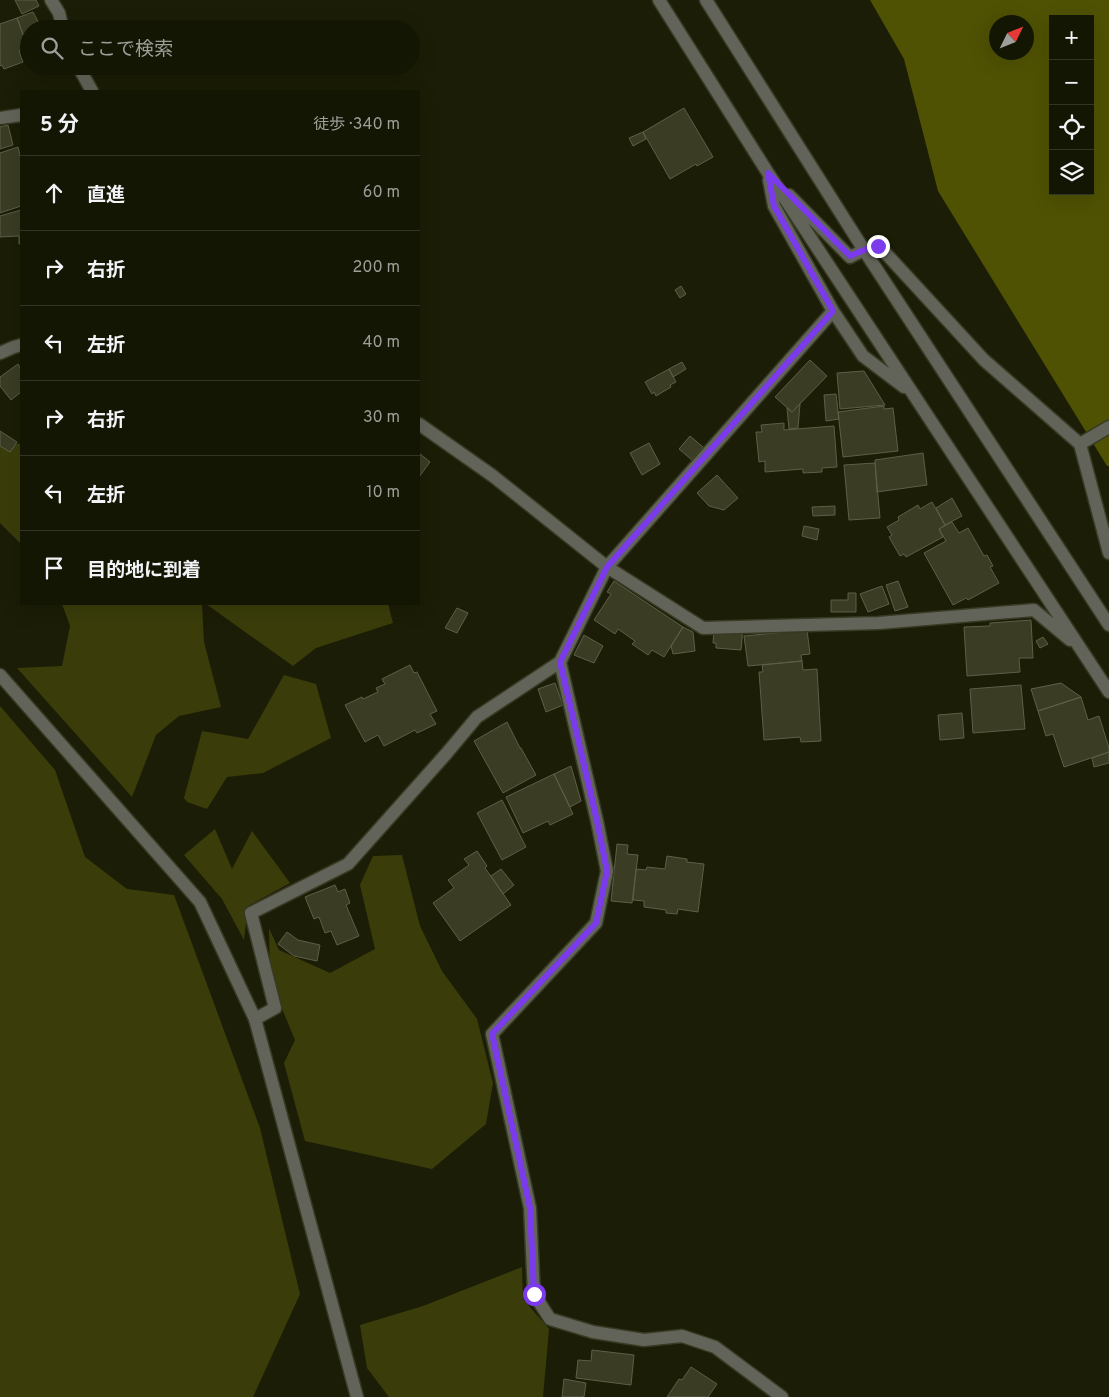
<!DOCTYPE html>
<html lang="ja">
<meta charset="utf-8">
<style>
:root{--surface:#141604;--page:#1d1f0e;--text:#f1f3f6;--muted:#9d9f9a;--line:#333526}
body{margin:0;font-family:Overpass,"Noto Sans JP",sans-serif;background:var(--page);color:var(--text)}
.controls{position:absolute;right:15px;top:15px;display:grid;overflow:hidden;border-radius:0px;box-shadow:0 5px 20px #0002}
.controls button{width:45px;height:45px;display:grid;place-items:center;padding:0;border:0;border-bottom:1px solid var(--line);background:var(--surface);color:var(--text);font:25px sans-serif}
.compass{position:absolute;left:989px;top:15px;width:45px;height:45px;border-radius:50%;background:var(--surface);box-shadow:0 5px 20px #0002;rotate:47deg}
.stop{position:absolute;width:15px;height:15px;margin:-11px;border:4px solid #7c3aed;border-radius:50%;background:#fff}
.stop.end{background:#7c3aed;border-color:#fff;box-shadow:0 1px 5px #0008}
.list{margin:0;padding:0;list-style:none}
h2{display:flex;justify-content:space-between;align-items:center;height:65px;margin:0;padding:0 20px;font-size:21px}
h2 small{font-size:16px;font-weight:400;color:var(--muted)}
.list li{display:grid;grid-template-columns:32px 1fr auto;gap:15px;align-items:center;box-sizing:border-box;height:75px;padding:0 20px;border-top:1px solid var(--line)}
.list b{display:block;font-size:19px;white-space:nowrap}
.list em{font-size:16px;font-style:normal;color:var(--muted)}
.icon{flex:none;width:28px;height:28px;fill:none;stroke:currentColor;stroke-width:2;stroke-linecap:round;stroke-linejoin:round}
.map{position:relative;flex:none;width:1109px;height:1397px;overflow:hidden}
.search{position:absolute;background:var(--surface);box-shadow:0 5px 20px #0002;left:20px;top:20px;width:400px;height:55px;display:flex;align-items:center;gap:12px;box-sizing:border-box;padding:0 18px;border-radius:28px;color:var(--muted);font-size:19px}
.panel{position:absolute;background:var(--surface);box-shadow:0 5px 20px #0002;left:20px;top:90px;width:400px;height:515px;border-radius:0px}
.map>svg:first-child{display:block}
.green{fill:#3a3d0a}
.water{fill:#4f5203;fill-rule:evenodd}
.building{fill:#3a3c24;stroke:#5d5f47}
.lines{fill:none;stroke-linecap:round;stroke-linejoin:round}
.minor-casing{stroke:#383a24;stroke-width:15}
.tertiary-casing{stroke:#383a24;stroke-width:15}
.minor{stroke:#636459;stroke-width:12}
.tertiary{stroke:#636459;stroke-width:12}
.route{stroke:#7c3aed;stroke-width:6}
</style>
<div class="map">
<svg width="1109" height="1397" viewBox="0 0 1109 1397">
<rect width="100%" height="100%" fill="#1b1d06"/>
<path class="green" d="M 0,434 L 6,442 L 21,444 L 21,544 L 0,523 Z
M 62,604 L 202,604 L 204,642 L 221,707 L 179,716 L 156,735 L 132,797 L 17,668 L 62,666 L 70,626 Z
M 206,604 L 388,604 L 393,623 L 316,648 L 293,666 Z
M 284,675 L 316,684 L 331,738 L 263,773 L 227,777 L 207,809 L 187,802 L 184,798 L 202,731 L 248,739 Z
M 0,706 L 55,770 L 85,857 L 127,889 L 174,895 L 260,1128 L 300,1294 L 253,1397 L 0,1397 Z
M 215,829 L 232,869 L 252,831 L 290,883 L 248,906 L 244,940 L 222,899 L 184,855 Z
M 402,855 L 420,926 L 442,971 L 477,1019 L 493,1083 L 486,1124 L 432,1169 L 305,1141 L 284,1063 L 295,1040 L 270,980 L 269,928 L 279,950 L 330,973 L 375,949 L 360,885 L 373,856 Z
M 522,1267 L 523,1299 L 549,1329 L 543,1397 L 389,1397 L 367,1368 L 360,1325 L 423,1306 Z"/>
<path class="water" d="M 870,0 L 1109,0 L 1109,466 L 1107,466 L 938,191 L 904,59 ZM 1053,19 L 1090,19 L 1090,191 L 1053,191 ZM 996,22 L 1026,22 L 1026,52 L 996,52 Z"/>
<path class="building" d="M 15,0 L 36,0 L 39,6 L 22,14 Z
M 33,12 L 42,29 L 29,29 L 29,56 L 26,48 L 28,48 L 17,18 Z
M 17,18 L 28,48 L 19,51 L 23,62 L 4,69 L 2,65 L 0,66 L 0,24 Z
M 684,108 L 713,157 L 697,166 L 696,164 L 670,179 L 643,132 Z
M 8,125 L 13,145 L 0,149 L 0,127 Z
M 643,132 L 646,139 L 633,146 L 629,138 Z
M 18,147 L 21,159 L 21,206 L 0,213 L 0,153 Z
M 21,210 L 21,244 L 19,244 L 19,236 L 0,237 L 0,216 Z
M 681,286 L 686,294 L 680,298 L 675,290 Z
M 810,360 L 827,376 L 792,412 L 775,397 Z
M 682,362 L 686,369 L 673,377 L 669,369 Z
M 18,364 L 21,369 L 21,392 L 11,400 L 0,386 L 0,377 Z
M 669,369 L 676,382 L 670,385 L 671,387 L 656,396 L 654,392 L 652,394 L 645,382 Z
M 864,371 L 885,405 L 840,409 L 837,373 Z
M 836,394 L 839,419 L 826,421 L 824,395 Z
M 800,404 L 798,428 L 789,429 L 787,408 L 792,412 Z
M 884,406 L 884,409 L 893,408 L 898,451 L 843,457 L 838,412 Z
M 784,423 L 784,430 L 834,426 L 837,467 L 822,468 L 822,472 L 803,473 L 803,469 L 765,472 L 765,461 L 759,462 L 756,432 L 762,432 L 761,425 Z
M 0,431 L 17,442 L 10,452 L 0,446 Z
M 690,436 L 703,447 L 692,460 L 679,449 Z
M 649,443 L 660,464 L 642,475 L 630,453 Z
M 419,453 L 430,462 L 419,477 Z
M 923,453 L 927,485 L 877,492 L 875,460 Z
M 875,463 L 880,518 L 849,520 L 844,465 Z
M 717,475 L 738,498 L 724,510 L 709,506 L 697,493 Z
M 952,498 L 962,516 L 945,525 L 936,508 Z
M 932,502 L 945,525 L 939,529 L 943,537 L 906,557 L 904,554 L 900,556 L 889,537 L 892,535 L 887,527 L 899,520 L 898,517 L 918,505 L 920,509 Z
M 835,506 L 835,515 L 813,516 L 812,507 Z
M 952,522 L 959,533 L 968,528 L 984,556 L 987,555 L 993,566 L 990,567 L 999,583 L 968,600 L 966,598 L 953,605 L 924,553 L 946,541 L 939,529 Z
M 804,526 L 819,529 L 817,540 L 802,536 Z
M 614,581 L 683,627 L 664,657 L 652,650 L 648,655 L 632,644 L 635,641 L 618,629 L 615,634 L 594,620 L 611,594 L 607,592 Z
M 898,581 L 908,607 L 895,611 L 886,585 Z
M 882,586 L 889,604 L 868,612 L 860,594 Z
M 848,593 L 856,593 L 856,612 L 831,612 L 831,600 L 848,600 Z
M 457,608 L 468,613 L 457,633 L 445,628 Z
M 1031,620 L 1033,658 L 1019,658 L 1020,672 L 967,676 L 964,627 L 990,626 L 990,623 Z
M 743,626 L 741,650 L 716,648 L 716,643 L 713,643 L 714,630 Z
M 683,627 L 693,632 L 695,651 L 673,654 L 671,646 Z
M 807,630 L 810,654 L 801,655 L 802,661 L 748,666 L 744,636 Z
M 584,635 L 603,646 L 594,663 L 574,655 Z
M 1043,637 L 1048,644 L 1040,648 L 1036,641 Z
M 802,661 L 803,670 L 817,669 L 821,741 L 801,742 L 800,737 L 764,740 L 759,672 L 763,672 L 762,665 Z
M 410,665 L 414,673 L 417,672 L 437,711 L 430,714 L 436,724 L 417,733 L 415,730 L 384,746 L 378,735 L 365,742 L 345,705 L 362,697 L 363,699 L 378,692 L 376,688 L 385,684 L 382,679 Z
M 555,683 L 563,705 L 546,712 L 538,689 Z
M 1061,683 L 1081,697 L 1038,711 L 1031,689 Z
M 1021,685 L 1025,729 L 973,733 L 970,689 Z
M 1081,697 L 1088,720 L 1099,716 L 1109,748 L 1109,752 L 1064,767 L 1053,734 L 1046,736 L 1038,711 Z
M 962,713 L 964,738 L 940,740 L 938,715 Z
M 507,722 L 520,748 L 521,748 L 536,775 L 503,793 L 474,741 Z
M 1109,752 L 1109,763 L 1094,767 L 1092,758 Z
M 571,766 L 581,801 L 570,807 L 554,774 Z
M 554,774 L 573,814 L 550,825 L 548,821 L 523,833 L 506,797 Z
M 502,800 L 526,847 L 502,860 L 477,813 Z
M 617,844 L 628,845 L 627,854 L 638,855 L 632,903 L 611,901 Z
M 477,851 L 487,866 L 485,868 L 511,905 L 460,941 L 433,903 L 454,888 L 448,880 L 469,865 L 464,859 Z
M 667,856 L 687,859 L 687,862 L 704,864 L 698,912 L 678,909 L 677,914 L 666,913 L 666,910 L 644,907 L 644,901 L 633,900 L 636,869 L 646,870 L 647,867 L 665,869 Z
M 501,869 L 514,885 L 503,894 L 491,876 Z
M 335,885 L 338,892 L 345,889 L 350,903 L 346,905 L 359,936 L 337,945 L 331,931 L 325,933 L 319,917 L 314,919 L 305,897 Z
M 287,932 L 298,940 L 320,945 L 317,961 L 294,956 L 278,944 Z
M 592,1350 L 634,1355 L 631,1385 L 576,1378 L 578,1360 L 591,1361 Z
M 691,1367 L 717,1384 L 708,1397 L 667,1397 L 679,1379 L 682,1380 Z
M 564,1379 L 586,1383 L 584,1397 L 562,1397 Z"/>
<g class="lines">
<defs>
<path id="minor" d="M 51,0 L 59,13 L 63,29
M 659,0 L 768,173 L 1109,692
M 78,66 L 92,91
M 0,118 L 21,115
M 769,180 L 774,206 L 833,311 L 863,356 L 904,387
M 789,195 L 850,257 L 864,250 L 879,246 L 984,360 L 1080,444 L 1109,553
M 0,353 L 14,347 L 21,345
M 419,424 L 493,476 L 607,567 L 703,628 L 879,623 L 1034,610 L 1070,640
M 1080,444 L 1109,427
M 255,1019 L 275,1008 L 251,913 L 348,864 L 446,754 L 477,717 L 560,662
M 782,1397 L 715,1347 L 682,1336 L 644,1340 L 593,1332 L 550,1319 L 534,1294 L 530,1208 L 492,1034 L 596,923 L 607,871 L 597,821 L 560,662 L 607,567 L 833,311"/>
<path id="tertiary" d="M 706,0 L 864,250 L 1109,625
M 0,675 L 200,902 L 255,1019 L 357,1397"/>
</defs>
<use href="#minor" class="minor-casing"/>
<use href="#tertiary" class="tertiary-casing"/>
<use href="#minor" class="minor"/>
<use href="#tertiary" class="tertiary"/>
</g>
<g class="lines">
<path class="route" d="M 534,1294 L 530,1208 L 492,1034 L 596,923 L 607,871 L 597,821 L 560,662 L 607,567 L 833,311 L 774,206 L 768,173 L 850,256 L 864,250 L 878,246"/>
</g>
</svg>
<div class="controls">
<button>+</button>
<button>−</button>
<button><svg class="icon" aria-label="locate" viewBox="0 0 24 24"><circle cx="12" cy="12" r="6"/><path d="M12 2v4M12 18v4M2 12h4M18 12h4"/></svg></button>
<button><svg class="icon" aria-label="layers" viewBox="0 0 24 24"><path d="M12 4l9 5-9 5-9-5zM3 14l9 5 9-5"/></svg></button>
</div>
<svg class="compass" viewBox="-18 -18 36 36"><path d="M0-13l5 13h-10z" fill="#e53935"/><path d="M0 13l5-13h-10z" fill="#9d9f9a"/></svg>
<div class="stop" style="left:534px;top:1294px"></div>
<div class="stop end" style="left:878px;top:246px"></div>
<div class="search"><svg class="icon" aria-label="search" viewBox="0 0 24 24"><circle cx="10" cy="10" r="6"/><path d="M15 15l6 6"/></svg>ここで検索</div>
<section class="panel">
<h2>5 分<small>徒歩 · 340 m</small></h2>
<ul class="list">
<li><svg class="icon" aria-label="ahead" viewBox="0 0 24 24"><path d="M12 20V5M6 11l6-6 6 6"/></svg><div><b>直進</b></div><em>60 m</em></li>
<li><svg class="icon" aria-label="right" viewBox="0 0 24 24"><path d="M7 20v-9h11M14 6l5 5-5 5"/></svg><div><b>右折</b></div><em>200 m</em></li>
<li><svg class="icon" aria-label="left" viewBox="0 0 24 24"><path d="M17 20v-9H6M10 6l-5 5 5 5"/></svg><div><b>左折</b></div><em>40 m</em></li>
<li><svg class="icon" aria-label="right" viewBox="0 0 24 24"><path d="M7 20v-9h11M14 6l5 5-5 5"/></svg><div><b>右折</b></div><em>30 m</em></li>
<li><svg class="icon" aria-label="left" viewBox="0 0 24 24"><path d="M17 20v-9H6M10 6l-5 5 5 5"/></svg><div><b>左折</b></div><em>10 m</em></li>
<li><svg class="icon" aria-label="arrive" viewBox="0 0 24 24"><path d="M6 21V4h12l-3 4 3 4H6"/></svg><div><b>目的地に到着</b></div></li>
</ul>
</section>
</div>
